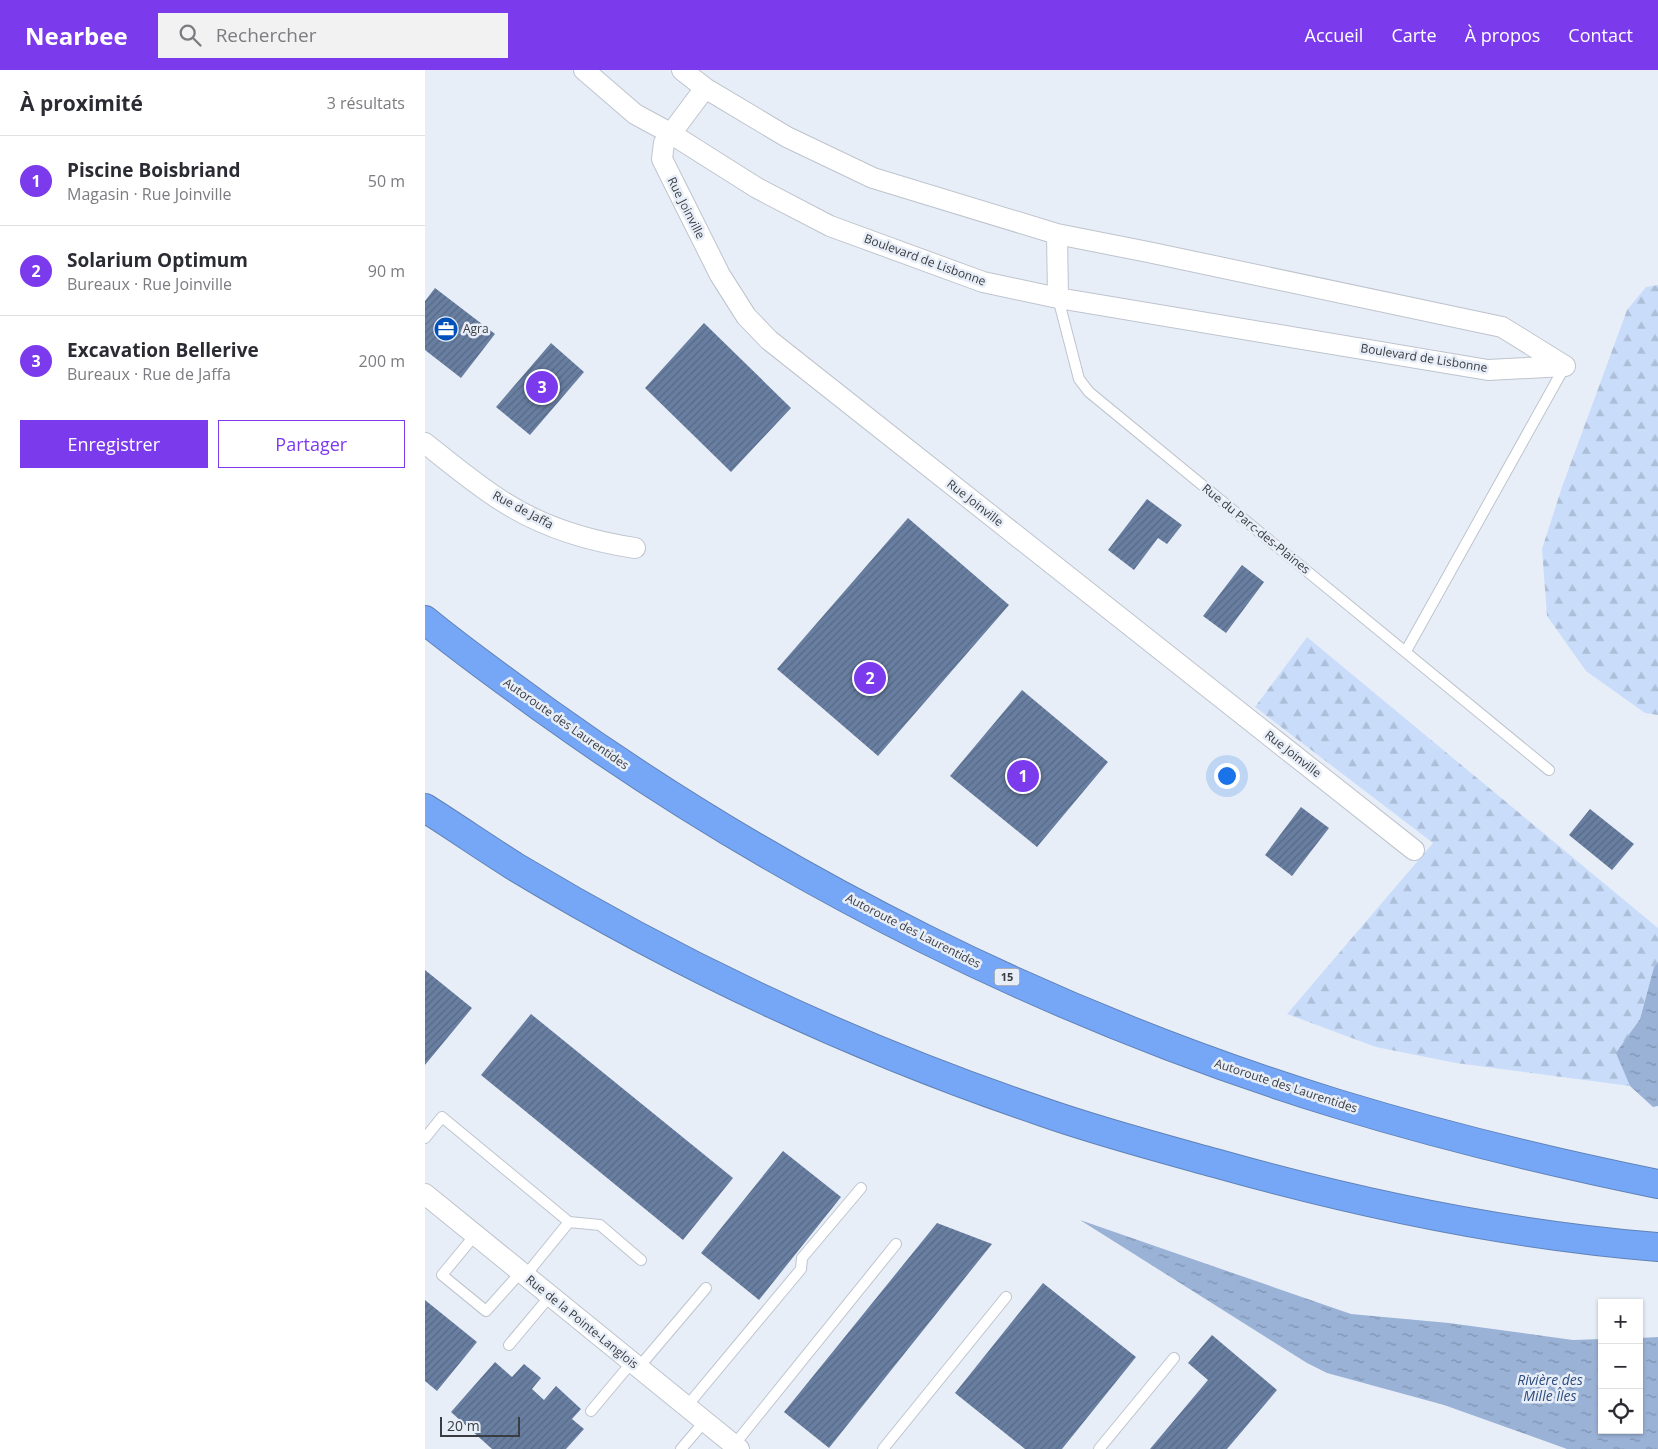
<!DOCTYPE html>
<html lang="fr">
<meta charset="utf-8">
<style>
:root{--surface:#fff;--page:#f2f2f3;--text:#2b2b33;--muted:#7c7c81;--line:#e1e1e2;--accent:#7c3aed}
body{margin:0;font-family:"Open Sans",sans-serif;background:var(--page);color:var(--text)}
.controls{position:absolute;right:15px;bottom:15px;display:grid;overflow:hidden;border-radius:0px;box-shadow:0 1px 4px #0004}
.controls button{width:45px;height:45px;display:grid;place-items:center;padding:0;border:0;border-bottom:1px solid var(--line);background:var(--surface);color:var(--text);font:25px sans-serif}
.scale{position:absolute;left:15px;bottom:12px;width:80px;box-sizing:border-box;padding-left:5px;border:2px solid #393c40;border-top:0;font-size:14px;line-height:18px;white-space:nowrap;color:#393c40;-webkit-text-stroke:4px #e8eef8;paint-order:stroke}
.you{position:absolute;left:801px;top:705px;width:18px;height:18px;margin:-12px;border:4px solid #fff;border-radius:50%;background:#1a73e8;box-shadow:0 0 0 8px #1a73e833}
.badge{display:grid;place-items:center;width:32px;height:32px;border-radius:50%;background:var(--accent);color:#fff;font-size:16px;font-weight:700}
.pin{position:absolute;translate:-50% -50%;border:2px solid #fff;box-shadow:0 1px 5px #0006}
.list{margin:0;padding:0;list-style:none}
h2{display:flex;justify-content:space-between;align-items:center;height:65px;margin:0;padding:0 20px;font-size:21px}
h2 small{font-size:16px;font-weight:400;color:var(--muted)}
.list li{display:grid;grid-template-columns:32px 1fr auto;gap:15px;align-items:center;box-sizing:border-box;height:90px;padding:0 20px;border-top:1px solid var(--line)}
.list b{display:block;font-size:19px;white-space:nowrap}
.list p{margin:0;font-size:16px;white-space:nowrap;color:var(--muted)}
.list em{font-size:16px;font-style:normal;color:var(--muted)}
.actions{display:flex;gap:10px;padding:15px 20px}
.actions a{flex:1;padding:11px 0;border:1px solid var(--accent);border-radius:0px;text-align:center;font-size:18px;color:var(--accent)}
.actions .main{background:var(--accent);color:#fff}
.icon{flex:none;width:28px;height:28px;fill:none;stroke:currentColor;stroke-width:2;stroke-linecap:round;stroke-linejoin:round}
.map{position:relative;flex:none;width:1233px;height:1379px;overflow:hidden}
header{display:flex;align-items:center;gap:30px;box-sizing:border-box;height:70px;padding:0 25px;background:var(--accent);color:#fff}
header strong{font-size:24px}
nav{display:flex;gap:28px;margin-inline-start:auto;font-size:18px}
.search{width:350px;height:45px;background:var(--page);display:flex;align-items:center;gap:12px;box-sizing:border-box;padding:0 18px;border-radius:0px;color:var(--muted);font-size:19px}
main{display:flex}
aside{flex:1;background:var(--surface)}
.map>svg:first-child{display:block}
.forest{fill:url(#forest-firs)}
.water{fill:url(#water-ripples)}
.building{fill:url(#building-hatch)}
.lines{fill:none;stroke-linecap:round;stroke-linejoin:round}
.lane-casing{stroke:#bec4cd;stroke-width:12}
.street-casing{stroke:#bec4cd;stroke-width:22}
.highway-casing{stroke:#6082b6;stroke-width:30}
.lane{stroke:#fff;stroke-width:10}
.street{stroke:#fff;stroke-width:20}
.highway{stroke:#75a7f6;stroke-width:28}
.labels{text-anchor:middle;stroke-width:5;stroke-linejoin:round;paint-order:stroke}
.shield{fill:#e8eef8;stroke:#6e7177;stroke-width:1}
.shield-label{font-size:11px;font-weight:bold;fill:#393c40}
.street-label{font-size:12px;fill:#393c40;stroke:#e8eef8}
.poi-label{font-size:12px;fill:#393c40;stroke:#e8eef8;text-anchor:start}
.water-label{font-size:14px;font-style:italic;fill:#2d4c7c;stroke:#e8eef8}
</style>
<header>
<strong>Nearbee</strong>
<div class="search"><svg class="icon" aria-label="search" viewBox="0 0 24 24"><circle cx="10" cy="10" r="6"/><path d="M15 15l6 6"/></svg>Rechercher</div>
<nav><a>Accueil</a><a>Carte</a><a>À propos</a><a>Contact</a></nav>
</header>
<main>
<aside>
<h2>À proximité<small>3 résultats</small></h2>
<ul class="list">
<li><span class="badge">1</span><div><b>Piscine Boisbriand</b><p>Magasin · Rue Joinville</p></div><em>50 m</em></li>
<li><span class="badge">2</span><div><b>Solarium Optimum</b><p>Bureaux · Rue Joinville</p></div><em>90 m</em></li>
<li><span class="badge">3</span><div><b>Excavation Bellerive</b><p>Bureaux · Rue de Jaffa</p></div><em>200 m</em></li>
</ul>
<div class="actions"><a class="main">Enregistrer</a><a>Partager</a></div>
</aside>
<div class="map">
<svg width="1233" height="1379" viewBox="0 0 1233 1379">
<defs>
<pattern id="forest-firs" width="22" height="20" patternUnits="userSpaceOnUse" patternTransform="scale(1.25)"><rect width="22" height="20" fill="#c9ddfb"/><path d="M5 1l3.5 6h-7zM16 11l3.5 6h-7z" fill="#adbfd8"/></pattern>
<pattern id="water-ripples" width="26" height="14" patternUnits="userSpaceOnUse" patternTransform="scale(1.25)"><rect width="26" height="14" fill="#9ab2d6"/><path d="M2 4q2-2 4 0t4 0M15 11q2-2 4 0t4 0" fill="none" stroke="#7f92af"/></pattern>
<pattern id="building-hatch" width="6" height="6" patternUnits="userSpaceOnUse" patternTransform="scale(1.25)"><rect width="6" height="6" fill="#697fa2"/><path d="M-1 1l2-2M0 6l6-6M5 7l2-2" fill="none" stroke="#576985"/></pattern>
</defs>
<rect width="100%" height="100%" fill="#e8eef8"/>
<path class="forest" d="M 1233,215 L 1233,645 L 1220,643 L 1161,601 L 1122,546 L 1117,479 L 1137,417 L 1202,240 L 1221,217 Z
M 882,567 L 1233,858 L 1233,892 L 1229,897 L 1215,949 L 1192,983 L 1205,1016 L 1031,993 L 951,977 L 862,944 L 1008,773 L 830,637 Z"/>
<path class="water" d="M 1233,892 L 1233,1036 L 1228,1037 L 1205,1016 L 1191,983 L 1215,949 L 1229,897 Z
M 655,1150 L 926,1244 L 1024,1253 L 1148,1270 L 1177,1269 L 1177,1360 L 1214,1360 L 1214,1268 L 1233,1267 L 1233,1379 L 1142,1379 L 1019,1335 L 902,1303 L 882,1293 Z"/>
<path class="building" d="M 10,218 L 70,264 L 36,308 L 0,280 L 0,231 Z
M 279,253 L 366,338 L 306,402 L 220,318 Z
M 126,273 L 159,302 L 105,365 L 71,337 Z
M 722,429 L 757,455 L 742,474 L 733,468 L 709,500 L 683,480 Z
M 483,448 L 584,535 L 453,686 L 352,599 Z
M 817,495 L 839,512 L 801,563 L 778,546 Z
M 597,620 L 683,692 L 612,777 L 525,706 Z
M 876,737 L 904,758 L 867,806 L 840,785 Z
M 1165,739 L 1209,774 L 1187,800 L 1144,765 Z
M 0,900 L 47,938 L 0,995 Z
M 106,944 L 308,1108 L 258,1170 L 56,1005 Z
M 358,1081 L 416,1127 L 334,1230 L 276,1183 Z
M 512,1153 L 567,1174 L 404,1378 L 359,1342 Z
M 618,1213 L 711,1287 L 637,1379 L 600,1379 L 530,1323 Z
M 0,1230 L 52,1272 L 12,1321 L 0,1311 Z
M 787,1265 L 852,1320 L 802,1379 L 725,1379 L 783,1310 L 763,1293 Z
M 70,1292 L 87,1307 L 99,1294 L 116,1308 L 107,1319 L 119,1330 L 131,1316 L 156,1339 L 147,1349 L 159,1359 L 141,1379 L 67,1379 L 26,1342 Z"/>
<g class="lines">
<defs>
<path id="lane" d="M 633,228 L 654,309 L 664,322 L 1124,700
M 981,581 L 1140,296
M 0,1068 L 17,1047 L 144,1152 L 100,1206
M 144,1152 L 175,1155 L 216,1190
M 50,1165 L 17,1205 L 61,1241 L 96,1202
M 84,1275 L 125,1226
M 214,1297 L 281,1218
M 262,1336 L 376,1199 L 377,1188 L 436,1118
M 166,1341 L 207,1292
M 309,1375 L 471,1174
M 256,1379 L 280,1351
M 458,1379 L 581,1227
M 674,1379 L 749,1288"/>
<path id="street" d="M 159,0 L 210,44 L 245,63 L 332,118 L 405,156 L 558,212 L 633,228 L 1063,300 L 1140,296
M 257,0 L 280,18 L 362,67 L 448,108 L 632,164 L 723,182 L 1077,257 L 1140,296
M 280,18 L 239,73 L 237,89 L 295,205 L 321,246 L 344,270 L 989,780
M 632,164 L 633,228
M 0,373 C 25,393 50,414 77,431 C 117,457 164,471 210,478
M 0,1124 L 314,1379"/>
<path id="highway" d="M 0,550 C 39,582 80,611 121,641 C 361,813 630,947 913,1034 C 1018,1066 1125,1092 1233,1114
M 0,738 C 30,757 59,777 89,796 C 255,896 434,980 618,1042 C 675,1062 732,1077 790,1093 C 935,1134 1083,1165 1233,1177"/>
</defs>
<use href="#lane" class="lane-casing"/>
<use href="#street" class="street-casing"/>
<use href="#highway" class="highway-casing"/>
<use href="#lane" class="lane"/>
<use href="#street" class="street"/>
<use href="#highway" class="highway"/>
</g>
<defs>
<symbol id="office-disc" viewBox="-11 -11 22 22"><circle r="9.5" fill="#0050ba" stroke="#e8eef8"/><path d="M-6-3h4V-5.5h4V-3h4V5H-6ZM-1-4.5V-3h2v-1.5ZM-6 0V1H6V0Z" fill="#fff"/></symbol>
</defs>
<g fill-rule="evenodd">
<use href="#office-disc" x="7" y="245" width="28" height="28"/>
</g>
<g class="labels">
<rect class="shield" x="569.5" y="898.5" width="25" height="17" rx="4"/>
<g class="shield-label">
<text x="582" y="911">15</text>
</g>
<g class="street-label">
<text transform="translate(261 138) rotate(63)" y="4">Rue Joinville</text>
<text transform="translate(500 190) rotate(20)" y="4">Boulevard de Lisbonne</text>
<text transform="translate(999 288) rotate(9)" y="4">Boulevard de Lisbonne</text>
<text transform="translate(550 433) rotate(38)" y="4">Rue Joinville</text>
<text transform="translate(98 440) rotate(28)" y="4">Rue de Jaffa</text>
<text transform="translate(831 459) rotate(39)" y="4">Rue du Parc-des-Plaines</text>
<text transform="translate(141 654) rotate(35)" y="4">Autoroute des Laurentides</text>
<text transform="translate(868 684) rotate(38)" y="4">Rue Joinville</text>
<text transform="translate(488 861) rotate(27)" y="4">Autoroute des Laurentides</text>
<text transform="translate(861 1016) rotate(18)" y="4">Autoroute des Laurentides</text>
<text transform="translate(157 1252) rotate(39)" y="4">Rue de la Pointe-Langlois</text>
</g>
<g class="poi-label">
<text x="38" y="263">Agra</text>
</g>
<g class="water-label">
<text x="1125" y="1315">Rivière des<tspan x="1125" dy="16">Mille Îles</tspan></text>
</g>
</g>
</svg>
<div class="controls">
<button>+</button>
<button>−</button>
<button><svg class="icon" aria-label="locate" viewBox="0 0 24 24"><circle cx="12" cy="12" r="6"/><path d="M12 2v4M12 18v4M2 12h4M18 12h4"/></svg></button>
</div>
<div class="scale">20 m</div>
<div class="you"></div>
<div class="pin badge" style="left:598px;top:706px">1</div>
<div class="pin badge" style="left:445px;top:608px">2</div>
<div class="pin badge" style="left:117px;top:317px">3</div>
</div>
</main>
